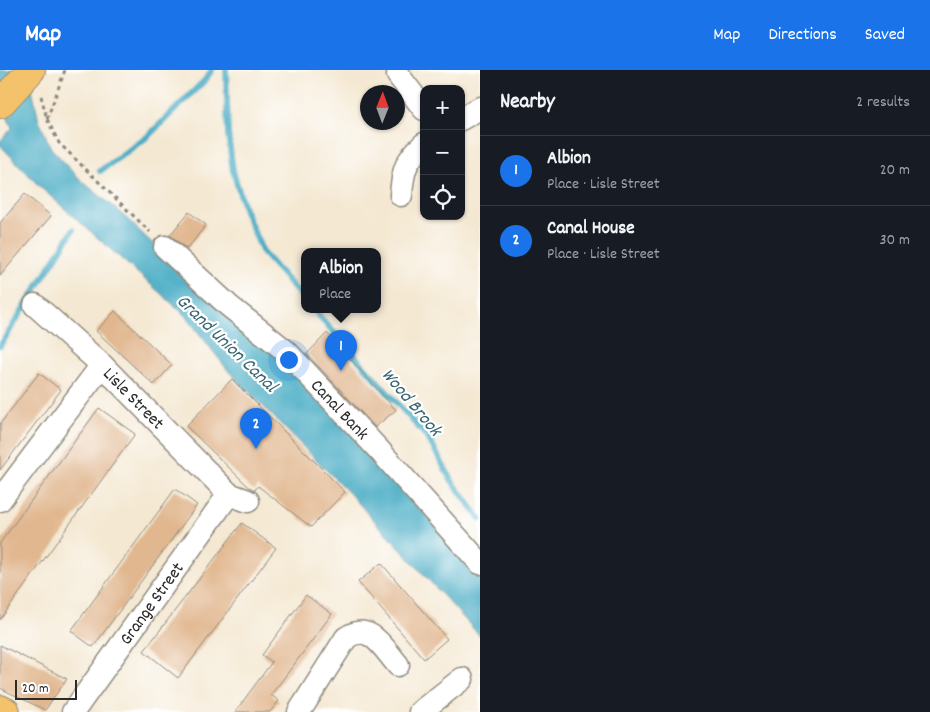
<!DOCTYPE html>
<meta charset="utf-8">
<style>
:root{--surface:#171b24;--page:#20242c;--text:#f1f3f6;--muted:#9ea1a6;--line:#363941;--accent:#1a73e8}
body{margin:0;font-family:Dekko,sans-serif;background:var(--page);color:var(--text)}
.controls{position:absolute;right:15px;top:15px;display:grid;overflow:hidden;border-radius:10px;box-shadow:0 1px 4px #0004}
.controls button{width:45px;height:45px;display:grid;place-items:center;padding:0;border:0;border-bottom:1px solid var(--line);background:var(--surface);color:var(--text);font:25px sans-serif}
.compass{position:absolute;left:360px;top:15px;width:45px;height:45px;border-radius:50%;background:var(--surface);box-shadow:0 1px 4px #0004;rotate:1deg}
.scale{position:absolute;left:15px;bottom:12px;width:62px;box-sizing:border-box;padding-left:5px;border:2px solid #2b2b2b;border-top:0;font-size:14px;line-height:18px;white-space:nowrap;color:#2b2b2b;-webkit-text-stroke:4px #fff;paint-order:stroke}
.you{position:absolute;left:288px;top:289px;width:18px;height:18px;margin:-12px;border:4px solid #fff;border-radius:50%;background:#1a73e8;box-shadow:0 0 0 8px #1a73e833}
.badge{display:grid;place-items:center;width:32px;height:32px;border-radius:50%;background:var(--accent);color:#fff;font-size:16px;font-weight:700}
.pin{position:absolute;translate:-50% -41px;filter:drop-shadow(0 1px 2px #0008)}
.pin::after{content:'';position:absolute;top:26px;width:18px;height:15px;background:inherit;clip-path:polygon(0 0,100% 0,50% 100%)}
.popup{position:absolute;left:301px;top:178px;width:80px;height:65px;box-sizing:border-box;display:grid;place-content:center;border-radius:10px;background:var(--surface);filter:drop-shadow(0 1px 4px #0005);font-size:16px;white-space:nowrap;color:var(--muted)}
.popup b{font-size:19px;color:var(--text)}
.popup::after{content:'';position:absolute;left:50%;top:100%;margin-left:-10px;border:10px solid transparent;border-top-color:var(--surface)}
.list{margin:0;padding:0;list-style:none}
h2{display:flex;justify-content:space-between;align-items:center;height:65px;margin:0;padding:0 20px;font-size:21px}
h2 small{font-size:16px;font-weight:400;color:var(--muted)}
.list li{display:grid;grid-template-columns:32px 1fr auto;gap:15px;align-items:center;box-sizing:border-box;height:70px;padding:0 20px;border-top:1px solid var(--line)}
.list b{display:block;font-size:19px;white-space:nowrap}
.list p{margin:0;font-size:16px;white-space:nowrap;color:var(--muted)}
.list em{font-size:16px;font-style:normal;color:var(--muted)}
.icon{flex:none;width:28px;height:28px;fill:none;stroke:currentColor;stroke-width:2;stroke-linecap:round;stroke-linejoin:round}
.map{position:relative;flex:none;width:480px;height:642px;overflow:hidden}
header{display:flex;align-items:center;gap:30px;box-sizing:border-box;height:70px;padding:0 25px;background:var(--accent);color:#fff}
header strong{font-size:24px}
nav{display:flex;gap:28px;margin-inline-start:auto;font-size:18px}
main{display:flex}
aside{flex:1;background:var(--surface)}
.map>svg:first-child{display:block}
.water{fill:#44aac3;stroke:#386a77}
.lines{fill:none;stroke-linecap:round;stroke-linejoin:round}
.stream{stroke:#44aac3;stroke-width:6}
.building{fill:#e1b78f}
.minor-casing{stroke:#908a7e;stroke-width:25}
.major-casing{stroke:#908a7e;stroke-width:30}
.highway-casing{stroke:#908a7e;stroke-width:30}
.path{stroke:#908a7e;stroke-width:3;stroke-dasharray:4 4;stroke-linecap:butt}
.minor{stroke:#fff;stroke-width:22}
.major{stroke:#f3c26a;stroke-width:28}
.highway{stroke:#f3c26a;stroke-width:28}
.labels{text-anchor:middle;stroke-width:4.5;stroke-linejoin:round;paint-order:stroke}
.street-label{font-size:18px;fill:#2b2b2b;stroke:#fff}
.water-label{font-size:19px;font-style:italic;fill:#36646f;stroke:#fff}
</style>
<header>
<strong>Map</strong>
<nav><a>Map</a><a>Directions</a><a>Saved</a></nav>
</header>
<main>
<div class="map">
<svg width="480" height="642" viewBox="0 0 480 642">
<rect width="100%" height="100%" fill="#fff"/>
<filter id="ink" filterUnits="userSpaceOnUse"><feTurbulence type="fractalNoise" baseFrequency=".02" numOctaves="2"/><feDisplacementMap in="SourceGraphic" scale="10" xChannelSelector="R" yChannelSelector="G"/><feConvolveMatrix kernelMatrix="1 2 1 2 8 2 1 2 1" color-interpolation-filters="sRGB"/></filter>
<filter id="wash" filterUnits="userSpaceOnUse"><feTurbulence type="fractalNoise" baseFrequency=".0096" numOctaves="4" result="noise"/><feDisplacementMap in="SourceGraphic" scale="20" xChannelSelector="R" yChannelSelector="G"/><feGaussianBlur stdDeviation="1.12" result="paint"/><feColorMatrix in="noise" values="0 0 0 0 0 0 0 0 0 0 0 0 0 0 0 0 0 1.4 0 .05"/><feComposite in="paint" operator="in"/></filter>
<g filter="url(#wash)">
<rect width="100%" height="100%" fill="#f4e8d2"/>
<path class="water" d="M 0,0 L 28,0 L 39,50 L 51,78 L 82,111 L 122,144 L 224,242 L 284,289 L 480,504 L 480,566 L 350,424 L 230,303 L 184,244 L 40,117 L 0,75 L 0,71 L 12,58 L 0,30 Z"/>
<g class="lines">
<path class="stream" d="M 226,0 L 228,64 L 233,101 L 244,138 L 263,183 L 305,230
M 100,101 L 147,67 L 204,11 L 212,0
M 314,240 L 428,368 L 452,411 L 480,449
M 0,276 L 73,160"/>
</g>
<g id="blocks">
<path class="building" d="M 25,124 L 51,146 L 0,206 L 0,153 Z
M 189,142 L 206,155 L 187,179 L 170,165 Z
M 115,241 L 172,295 L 154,315 L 96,261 Z
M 327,263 L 396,340 L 375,357 L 307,284 Z
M 39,303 L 61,320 L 0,400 L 0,354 Z
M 232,309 L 345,422 L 311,457 L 258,416 L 255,420 L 249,417 L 186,356 Z
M 99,338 L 135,364 L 0,550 L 0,473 Z
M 175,419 L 197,435 L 93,577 L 71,561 Z
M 242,453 L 276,478 L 178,608 L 144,581 Z
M 381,493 L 447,569 L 424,589 L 358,512 Z
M 306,525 L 332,544 L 271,625 L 279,631 L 270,642 L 235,642 L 272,592 L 262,585 Z
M 0,575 L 67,609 L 45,640 L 0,618 Z"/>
</g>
</g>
<g filter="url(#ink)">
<use href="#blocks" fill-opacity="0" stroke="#908a7e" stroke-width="1"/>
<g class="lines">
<defs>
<g id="minor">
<path d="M 398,5 L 424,39"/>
<path d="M 461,49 L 480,38"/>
<path d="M 401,125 C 403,100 405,91 424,74"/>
<path id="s1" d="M 165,177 L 229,236 L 287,282 L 379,380 L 480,493"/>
<path id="s2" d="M 35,235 L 102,295 L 229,424 L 248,431"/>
<path d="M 0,430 L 102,295"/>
<path id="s3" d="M 73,642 L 229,424"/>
<path d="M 299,642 L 346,568 C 370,551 383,578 398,595"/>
<path d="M 420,642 L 462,609"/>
</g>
<path id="major" d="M 0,34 L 31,0"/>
<path id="highway" d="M 0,639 L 6,642"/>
</defs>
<use href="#minor" class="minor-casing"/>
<use href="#major" class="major-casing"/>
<use href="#highway" class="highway-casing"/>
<path class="path" d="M 41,26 L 47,49 L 59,73 L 150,162
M 47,49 L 65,0"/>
<use href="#minor" class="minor"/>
<use href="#major" class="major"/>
<use href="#highway" class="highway"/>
</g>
</g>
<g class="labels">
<g class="street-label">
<text dy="6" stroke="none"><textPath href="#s2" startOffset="136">Lisle Street</textPath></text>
<text dy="6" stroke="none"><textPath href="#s1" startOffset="239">Canal Bank</textPath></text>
<text dy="6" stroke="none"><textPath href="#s3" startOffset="134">Grange Street</textPath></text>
</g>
<g class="water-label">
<text transform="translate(228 272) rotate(44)" y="7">Grand Union Canal</text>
<text transform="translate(413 331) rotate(50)" y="7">Wood Brook</text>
</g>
</g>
</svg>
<div class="controls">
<button>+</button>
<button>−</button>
<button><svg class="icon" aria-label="locate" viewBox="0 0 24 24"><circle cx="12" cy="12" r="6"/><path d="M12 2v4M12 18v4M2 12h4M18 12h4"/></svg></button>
</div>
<svg class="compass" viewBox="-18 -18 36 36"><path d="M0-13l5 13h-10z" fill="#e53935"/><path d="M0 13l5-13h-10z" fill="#9ea1a6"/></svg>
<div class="scale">20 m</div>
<div class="you"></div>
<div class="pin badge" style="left:341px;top:301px">1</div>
<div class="popup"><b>Albion</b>Place</div>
<div class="pin badge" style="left:256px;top:379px">2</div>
</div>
<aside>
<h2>Nearby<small>2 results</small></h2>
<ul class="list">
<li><span class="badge">1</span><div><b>Albion</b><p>Place · Lisle Street</p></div><em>20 m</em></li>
<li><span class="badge">2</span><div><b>Canal House</b><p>Place · Lisle Street</p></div><em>30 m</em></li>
</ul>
</aside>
</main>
